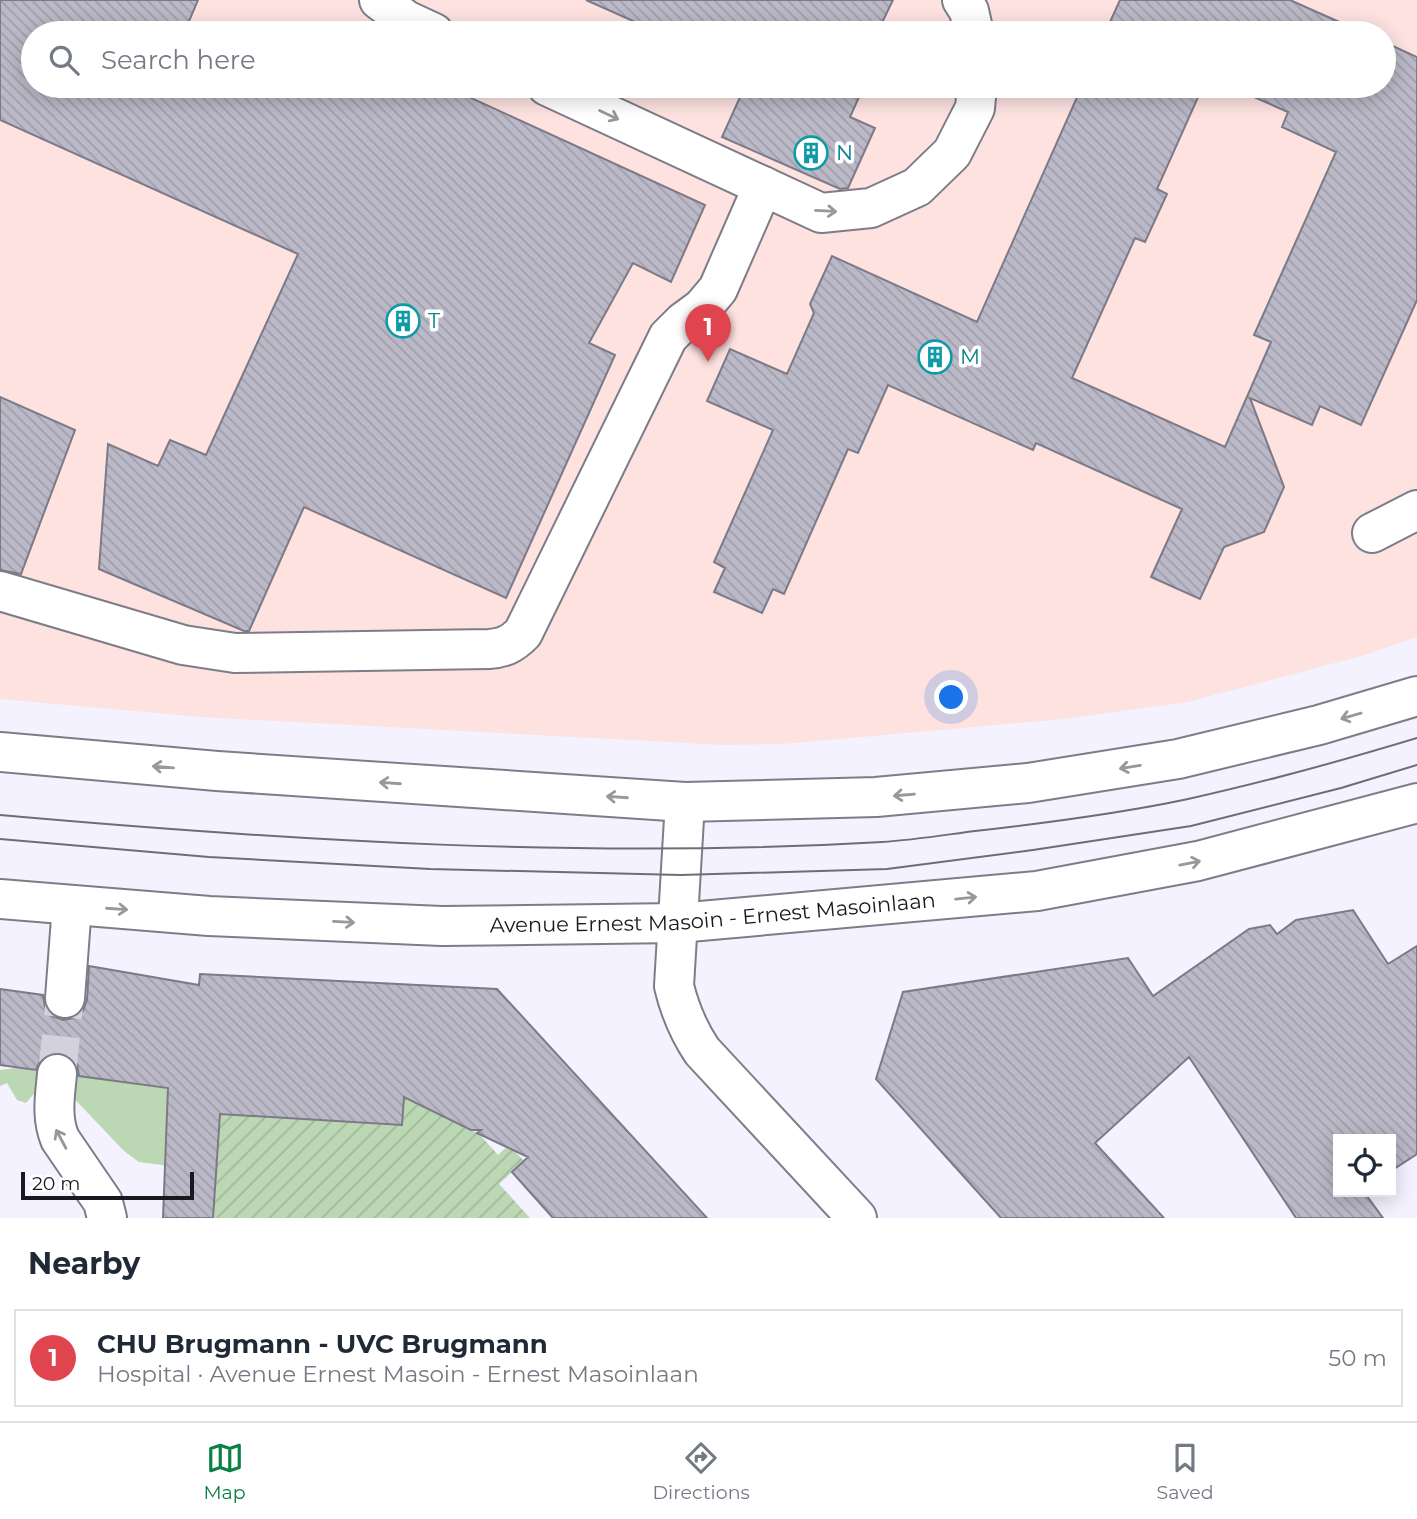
<!DOCTYPE html>
<meta charset="utf-8">
<style>
:root{--surface:#fff;--page:#f2f2f3;--text:#1f2937;--muted:#747a83;--line:#e0e1e3;--accent:#0b8043}
body{margin:0;font-family:Montserrat,sans-serif;background:var(--page);color:var(--text)}
.controls{position:absolute;right:21px;bottom:21px;display:grid;overflow:hidden;border-radius:0px;box-shadow:0 4px 18px #0003}
.controls button{width:63px;height:63px;display:grid;place-items:center;padding:0;border:0;border-bottom:2px solid var(--line);background:var(--surface);color:var(--text);font:35px sans-serif}
.scale{position:absolute;left:21px;bottom:18px;width:173px;box-sizing:border-box;padding-left:7px;border:4px solid #19181e;border-top:0;font-size:19px;line-height:24px;white-space:nowrap;color:#19181e;-webkit-text-stroke:5px #fff;paint-order:stroke}
.you{position:absolute;left:952px;top:698px;width:24px;height:24px;margin:-18px;border:5px solid #fff;border-radius:50%;background:#1a73e8;box-shadow:0 0 0 10px #1a73e833}
.badge{display:grid;place-items:center;width:46px;height:46px;border-radius:50%;background:var(--accent);color:#fff;font-size:23px;font-weight:700}
.pin{position:absolute;translate:-50% -58px;filter:drop-shadow(0 2px 4px #0008)}
.pin::after{content:'';position:absolute;top:37px;width:24px;height:21px;background:inherit;clip-path:polygon(0 0,100% 0,50% 100%)}
.list{margin:0;padding:0;list-style:none}
h2{display:flex;justify-content:space-between;align-items:center;height:91px;margin:0;padding:0 28px;font-size:30px}
h2 small{font-size:23px;font-weight:400;color:var(--muted)}
.list li{display:grid;grid-template-columns:46px 1fr auto;gap:21px;align-items:center;box-sizing:border-box;height:98px;margin:0 14px 14px;padding:0 14px;border:2px solid var(--line);border-radius:0px}
.list b{display:block;font-size:26px;white-space:nowrap}
.list p{margin:0;font-size:23px;white-space:nowrap;color:var(--muted)}
.list em{font-size:23px;font-style:normal;color:var(--muted)}
.icon{flex:none;width:38px;height:38px;fill:none;stroke:currentColor;stroke-width:2;stroke-linecap:round;stroke-linejoin:round}
.map{position:relative;flex:none;width:1417px;height:1218px;overflow:hidden}
.search{position:absolute;background:var(--surface);box-shadow:0 4px 18px #0003;left:21px;right:21px;top:21px;height:77px;display:flex;align-items:center;gap:18px;box-sizing:border-box;padding:0 24px;border-radius:38px;color:var(--muted);font-size:26px}
.sheet{height:203px;background:var(--surface)}
nav{display:flex;justify-content:space-around;align-items:center;box-sizing:border-box;height:98px;border-top:2px solid var(--line);background:var(--surface);font-size:19px;color:var(--muted)}
nav a{display:grid;justify-items:center;gap:4px}
nav .on{color:var(--accent)}
.map>svg:first-child{display:block}
.medical{fill:#fde2e0;fill-rule:evenodd}
.grass{fill:#bcd7b3}
.garden{fill:url(#garden-furrows)}
.building{fill:url(#building-back-hatch);stroke:#7c7a87;stroke-width:2}
.lines{fill:none;stroke-linecap:round;stroke-linejoin:round}
.minor-tunnel{stroke:#d2d1dc;stroke-width:38;stroke-dasharray:38 19;stroke-linecap:butt}
.minor-casing{stroke:#7d7c89;stroke-width:42}
.minor{stroke:#fff;stroke-width:38}
.tram{stroke:#6e6d75;stroke-width:2}
.oneway{stroke:#98979a}
.labels{text-anchor:middle;stroke-width:7;stroke-linejoin:round;paint-order:stroke}
.culture-label{font-size:21px;fill:#0d838f;stroke:#fff;text-anchor:start}
.street-label{font-size:21px;fill:#19181e;stroke:#fff}
</style>
<div class="map">
<svg width="1417" height="1218" viewBox="0 0 1417 1218">
<defs>
<pattern id="garden-furrows" width="10" height="10" patternUnits="userSpaceOnUse" patternTransform="scale(1.75)"><rect width="10" height="10" fill="#bcd7b3"/><path d="M-1 1l2-2M0 10L10 0M9 11l2-2" fill="none" stroke="#a1b89a"/></pattern>
<pattern id="building-back-hatch" width="6" height="6" patternUnits="userSpaceOnUse" patternTransform="scale(1.75)"><rect width="6" height="6" fill="#bbb9c7"/><path d="M-1 5l2 2M0 0l6 6M5-1l2 2" fill="none" stroke="#a09eaa"/></pattern>
</defs>
<rect width="100%" height="100%" fill="#f3f2fe"/>
<path class="medical" d="M 0,0 L 1417,0 L 1417,637 L 1365,655 L 1188,702 L 1064,719 L 783,744 L 725,745 L 201,717 L 0,699 ZM 33,33 L 1384,33 L 1384,86 L 33,86 Z"/>
<path class="grass" d="M 16,1068 L 44,1071 L 44,1082 L 26,1103 L 17,1100 L 7,1083 L 0,1086 L 0,1070 Z
M 65,1074 L 219,1096 L 216,1172 L 139,1162 L 124,1151 L 67,1091 Z"/>
<path class="garden" d="M 404,1098 L 479,1134 L 498,1155 L 509,1145 L 524,1161 L 499,1184 L 530,1218 L 213,1218 L 218,1102 L 282,1118 L 401,1125 Z"/>
<path class="building" d="M 0,0 L 198,0 L 184,33 L 33,33 L 33,86 L 445,86 L 705,205 L 671,282 L 633,263 L 589,343 L 615,355 L 506,598 L 304,507 L 249,631 L 244,631 L 99,569 L 108,444 L 158,466 L 170,440 L 206,455 L 298,254 L 0,120 Z
M 586,0 L 893,0 L 877,33 L 660,33 Z
M 1120,0 L 1290,0 L 1364,33 L 1105,33 Z
M 1384,42 L 1417,57 L 1417,300 L 1361,425 L 1320,406 L 1312,425 L 1250,398 L 1284,487 L 1264,532 L 1224,547 L 1200,599 L 1151,577 L 1182,509 L 1036,443 L 1033,450 L 888,385 L 858,453 L 848,449 L 784,594 L 773,589 L 762,613 L 714,592 L 725,568 L 714,562 L 773,430 L 707,401 L 730,349 L 787,374 L 814,313 L 810,304 L 832,256 L 977,322 L 1082,86 L 1203,86 L 1157,189 L 1167,194 L 1145,242 L 1135,238 L 1072,378 L 1225,447 L 1271,342 L 1254,335 L 1336,152 L 1282,127 L 1288,112 L 1229,86 L 1384,86 Z
M 745,86 L 864,86 L 850,117 L 875,128 L 848,188 L 840,189 L 722,137 Z
M 0,397 L 75,430 L 21,574 L 0,570 Z
M 1353,910 L 1388,964 L 1417,946 L 1417,1154 L 1391,1171 L 1391,1139 L 1338,1139 L 1338,1192 L 1364,1192 L 1383,1218 L 1296,1218 L 1189,1057 L 1095,1143 L 1164,1218 L 1001,1218 L 876,1079 L 903,992 L 1128,958 L 1153,996 L 1249,929 L 1270,925 L 1277,934 L 1296,920 Z
M 89,966 L 199,985 L 200,974 L 497,989 L 707,1218 L 553,1218 L 512,1172 L 528,1157 L 477,1133 L 481,1130 L 471,1130 L 404,1097 L 402,1125 L 220,1114 L 213,1218 L 163,1218 L 168,1088 L 79,1076 L 77,1064 L 69,1056 L 60,1052 L 47,1054 L 40,1061 L 36,1070 L 0,1065 L 0,989 L 43,995 L 45,1007 L 52,1016 L 63,1020 L 74,1018 L 83,1011 L 87,1000 Z"/>
<g class="lines">
<path class="minor-tunnel" d="M 57,1074 L 65,998"/>
<defs>
<g id="minor">
<path d="M 379,0 L 406,20 L 434,33"/>
<path d="M 962,0 L 969,11 L 974,33"/>
<path d="M 547,86 L 821,213 L 871,208 L 917,187 L 952,153 L 975,108 L 977,86"/>
<path d="M 1372,533 L 1417,510"/>
<path d="M 0,591 L 183,645 L 235,653 L 489,649 C 504,648 512,644 523,633 L 668,337 L 683,322 L 702,308 L 718,289 L 763,186"/>
<path d="M 0,752 L 217,771 L 685,802 L 876,797 L 1028,783 L 1178,759 L 1319,725 L 1417,696"/>
<path d="M 685,802 L 674,986 C 680,1011 688,1030 702,1051 L 857,1218"/>
<path id="s1" d="M 0,899 L 209,916 L 442,926 L 678,923 L 1037,891 L 1198,861 L 1417,803"/>
<path d="M 65,998 L 72,905"/>
<path d="M 57,1074 C 55,1096 51,1117 60,1139 L 103,1202 L 107,1218"/>
</g>
</defs>
<use href="#minor" class="minor-casing"/>
<use href="#minor" class="minor"/>
<path class="tram" d="M 0,815 C 293,841 588,859 882,842 C 913,840 944,835 975,831 C 1046,823 1118,814 1188,799 C 1265,782 1341,761 1417,738
M 0,839 L 209,857 L 430,869 L 681,875 L 887,869 L 1033,850 L 1191,826 L 1341,788 L 1417,765"/>
</g>
<defs><path id="oneway-shaft" d="M-6 0H5M1.5-3L5.5 0L1.5 3" fill="none" stroke-width="1.6" stroke-linecap="round" stroke-linejoin="round" transform="scale(1.75)"/></defs>
<g class="oneway">
<use href="#oneway-shaft" transform="translate(609 115) rotate(25)"/>
<use href="#oneway-shaft" transform="translate(826 211) rotate(3)"/>
<use href="#oneway-shaft" transform="translate(1351 716) rotate(164)"/>
<use href="#oneway-shaft" transform="translate(163 767) rotate(-175)"/>
<use href="#oneway-shaft" transform="translate(1130 767) rotate(171)"/>
<use href="#oneway-shaft" transform="translate(390 783) rotate(-176)"/>
<use href="#oneway-shaft" transform="translate(904 795) rotate(175)"/>
<use href="#oneway-shaft" transform="translate(617 797) rotate(-176)"/>
<use href="#oneway-shaft" transform="translate(1190 863) rotate(-11)"/>
<use href="#oneway-shaft" transform="translate(966 898) rotate(-6)"/>
<use href="#oneway-shaft" transform="translate(117 909) rotate(4)"/>
<use href="#oneway-shaft" transform="translate(344 922) rotate(3)"/>
<use href="#oneway-shaft" transform="translate(61 1139) rotate(-118)"/>
</g>
<defs>
<symbol id="building-ring" viewBox="-11 -11 22 22"><circle r="9.5" fill="#fff" stroke="#0f9aa8" stroke-width="1.5"/><path d="M-4-6H4V6H1V3H-1V6H-4ZM-2.5-4.3h1.7v1.8h-1.7ZM.8-4.3h1.7v1.8H.8ZM-2.5-1h1.7V.8h-1.7ZM.8-1h1.7V.8H.8Z" fill="#0f9aa8"/></symbol>
</defs>
<g fill-rule="evenodd">
<use href="#building-ring" x="792" y="134" width="38" height="38"/>
<use href="#building-ring" x="384" y="302" width="38" height="38"/>
<use href="#building-ring" x="916" y="338" width="38" height="38"/>
</g>
<g class="labels">
<g class="culture-label">
<text x="836" y="160">N</text>
<text x="428" y="328">T</text>
<text x="960" y="364">M</text>
</g>
<g class="street-label">
<text dy="7" stroke="none"><textPath href="#s1" startOffset="714">Avenue Ernest Masoin - Ernest Masoinlaan</textPath></text>
</g>
</g>
</svg>
<div class="controls">
<button><svg class="icon" aria-label="locate" viewBox="0 0 24 24"><circle cx="12" cy="12" r="6"/><path d="M12 2v4M12 18v4M2 12h4M18 12h4"/></svg></button>
</div>
<div class="scale">20 m</div>
<div class="you"></div>
<div class="pin badge" style="left:708px;top:362px;background:#e0444e">1</div>
<div class="search"><svg class="icon" aria-label="search" viewBox="0 0 24 24"><circle cx="10" cy="10" r="6"/><path d="M15 15l6 6"/></svg>Search here</div>
</div>
<section class="sheet">
<h2>Nearby<small></small></h2>
<ul class="list">
<li><span class="badge" style="background:#e0444e">1</span><div><b>CHU Brugmann - UVC Brugmann</b><p>Hospital · Avenue Ernest Masoin - Ernest Masoinlaan</p></div><em>50 m</em></li>
</ul>
</section>
<nav>
<a class="on"><svg class="icon" aria-label="map" viewBox="0 0 24 24"><path d="M3 6l6-2 6 2 6-2v14l-6 2-6-2-6 2zM9 4v14M15 6v14"/></svg>Map</a>
<a><svg class="icon" aria-label="directions" viewBox="0 0 24 24"><path d="M12 3l9 9-9 9-9-9zM9 14v-3h6M13 9l2 2-2 2"/></svg>Directions</a>
<a><svg class="icon" aria-label="saved" viewBox="0 0 24 24"><path d="M7 4h10v16l-5-4-5 4z"/></svg>Saved</a>
</nav>
